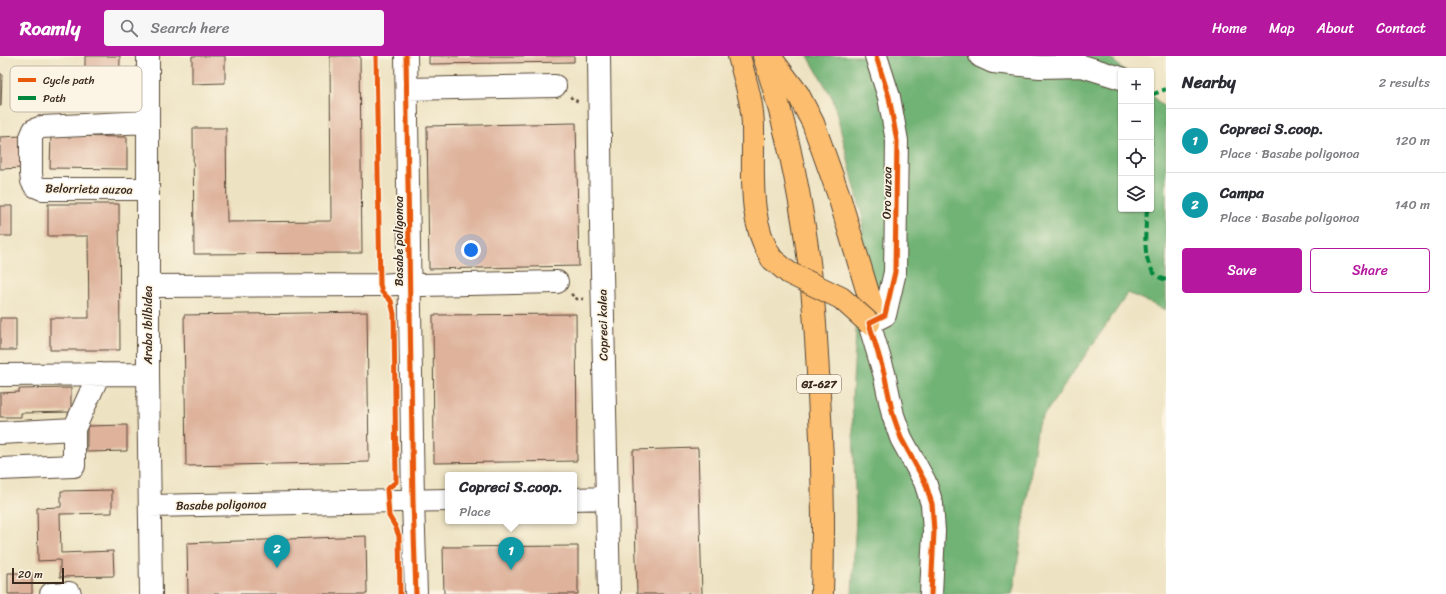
<!DOCTYPE html>
<meta charset="utf-8">
<style>
:root{--surface:#fff;--page:#f7f7f7;--text:#2b2b33;--muted:#7c7c81;--line:#e1e1e2;--accent:#b5179e}
body{margin:0;font-family:Sriracha,sans-serif;background:var(--page);color:var(--text)}
.controls{position:absolute;right:12px;top:12px;display:grid;overflow:hidden;border-radius:4px;box-shadow:0 1px 3px #0004}
.controls button{width:36px;height:36px;display:grid;place-items:center;padding:0;border:0;border-bottom:1px solid var(--line);background:var(--surface);color:var(--text);font:20px sans-serif}
.scale{position:absolute;left:12px;bottom:10px;width:52px;box-sizing:border-box;padding-left:4px;border:2px solid #3b2a1e;border-top:0;font-size:11px;line-height:14px;white-space:nowrap;color:#3b2a1e;-webkit-text-stroke:3px #fcf5e5;paint-order:stroke}
.you{position:absolute;left:471px;top:194px;width:14px;height:14px;margin:-10px;border:3px solid #fff;border-radius:50%;background:#1a73e8;box-shadow:0 0 0 6px #1a73e833}
.badge{display:grid;place-items:center;width:26px;height:26px;border-radius:50%;background:var(--accent);color:#fff;font-size:13px;font-weight:700}
.pin{position:absolute;translate:-50% -33px;filter:drop-shadow(0 1px 2px #0008)}
.pin::after{content:'';position:absolute;top:21px;width:14px;height:12px;background:inherit;clip-path:polygon(0 0,100% 0,50% 100%)}
.popup{position:absolute;left:445px;top:416px;width:132px;height:52px;box-sizing:border-box;display:grid;place-content:center;border-radius:4px;background:var(--surface);filter:drop-shadow(0 1px 3px #0005);font-size:13px;white-space:nowrap;color:var(--muted)}
.popup b{font-size:15px;color:var(--text)}
.popup::after{content:'';position:absolute;left:50%;top:100%;margin-left:-8px;border:8px solid transparent;border-top-color:var(--surface)}
.list{margin:0;padding:0;list-style:none}
h2{display:flex;justify-content:space-between;align-items:center;height:52px;margin:0;padding:0 16px;font-size:17px}
h2 small{font-size:13px;font-weight:400;color:var(--muted)}
.list li{display:grid;grid-template-columns:26px 1fr auto;gap:12px;align-items:center;box-sizing:border-box;height:64px;padding:0 16px;border-top:1px solid var(--line)}
.list b{display:block;font-size:15px;white-space:nowrap}
.list p{margin:0;font-size:13px;white-space:nowrap;color:var(--muted)}
.list em{font-size:13px;font-style:normal;color:var(--muted)}
.actions{display:flex;gap:8px;padding:12px 16px}
.actions a{flex:1;padding:9px 0;border:1px solid var(--accent);border-radius:4px;text-align:center;font-size:14px;color:var(--accent)}
.actions .main{background:var(--accent);color:#fff}
.icon{flex:none;width:22px;height:22px;fill:none;stroke:currentColor;stroke-width:2;stroke-linecap:round;stroke-linejoin:round}
.map{position:relative;flex:none;width:1166px;height:538px;overflow:hidden}
header{display:flex;align-items:center;gap:24px;box-sizing:border-box;height:56px;padding:0 20px;background:var(--accent);color:#fff}
header strong{font-size:19px}
nav{display:flex;gap:22px;margin-inline-start:auto;font-size:14px}
.search{width:280px;height:36px;background:var(--page);display:flex;align-items:center;gap:10px;box-sizing:border-box;padding:0 14px;border-radius:4px;color:var(--muted);font-size:15px}
main{display:flex}
aside{flex:1;background:var(--surface)}
.map>svg:first-child{display:block}
.forest{fill:#71b274;stroke:#566e49}
.building{fill:#deb29b}
.lines{fill:none;stroke-linecap:round;stroke-linejoin:round}
.minor-casing{stroke:#564636;stroke-width:24}
.major-casing{stroke:#564636;stroke-width:24}
.path{stroke:#564636;stroke-width:2.5;stroke-dasharray:3 3;stroke-linecap:butt}
.minor{stroke:#fff;stroke-width:22}
.major{stroke:#fcbd6e;stroke-width:22}
.major-bridge-casing{stroke:#564636;stroke-width:24;stroke-linecap:butt}
.major-bridge{stroke:#fcbd6e;stroke-width:22}
.quiet{stroke:#00873e;stroke-width:4;stroke-dasharray:8 4;stroke-linecap:butt}
.cycleway-casing{stroke:#fcf5e5;stroke-width:8}
.cycleway{stroke:#e8590c;stroke-width:5}
.labels{text-anchor:middle;stroke-width:3.5;stroke-linejoin:round;paint-order:stroke}
.shield{fill:#fcf5e5;stroke:#75675a;stroke-width:1}
.shield-label{font-size:11px;font-weight:bold;fill:#3b2a1e}
.street-label{font-size:12px;fill:#3b2a1e;stroke:#fcf5e5}
.key{fill:#fcf5e5;stroke:#c2b8a9;stroke-width:1}
.key-label{font-size:11px;fill:#3b2a1e}
</style>
<header>
<strong>Roamly</strong>
<div class="search"><svg class="icon" aria-label="search" viewBox="0 0 24 24"><circle cx="10" cy="10" r="6"/><path d="M15 15l6 6"/></svg>Search here</div>
<nav><a>Home</a><a>Map</a><a>About</a><a>Contact</a></nav>
</header>
<main>
<div class="map">
<svg width="1166" height="538" viewBox="0 0 1166 538">
<rect width="100%" height="100%" fill="#fcf5e5"/>
<filter id="ink" filterUnits="userSpaceOnUse"><feTurbulence type="fractalNoise" baseFrequency=".025" numOctaves="2"/><feDisplacementMap in="SourceGraphic" scale="8" xChannelSelector="R" yChannelSelector="G"/><feConvolveMatrix kernelMatrix="1 2 1 2 8 2 1 2 1" color-interpolation-filters="sRGB"/></filter>
<filter id="wash" filterUnits="userSpaceOnUse"><feTurbulence type="fractalNoise" baseFrequency=".012" numOctaves="4" result="noise"/><feDisplacementMap in="SourceGraphic" scale="16" xChannelSelector="R" yChannelSelector="G"/><feGaussianBlur stdDeviation="0.9" result="paint"/><feColorMatrix in="noise" values="0 0 0 0 0 0 0 0 0 0 0 0 0 0 0 0 0 1.4 0 .05"/><feComposite in="paint" operator="in"/></filter>
<g filter="url(#wash)">
<rect width="100%" height="100%" fill="#ede2c1"/>
<path class="forest" d="M 808,0 L 1108,0 L 1125,15 L 1121,15 L 1121,153 L 1151,153 L 1151,39 L 1166,53 L 1166,254 L 1128,237 L 1038,368 L 1015,525 L 1012,538 L 852,538 L 856,462 L 852,341 L 863,164 L 833,43 Z"/>
<g id="blocks">
<path class="building" d="M 85,0 L 120,0 L 119,49 L 40,48 L 40,19 L 85,20 Z
M 192,0 L 225,0 L 225,27 L 192,28 Z
M 330,0 L 360,0 L 362,197 L 194,198 L 193,72 L 226,72 L 227,166 L 331,165 Z
M 429,0 L 574,0 L 574,6 L 429,8 Z
M 0,18 L 2,18 L 1,50 L 0,50 Z
M 576,67 L 579,210 L 429,213 L 427,70 Z
M 22,80 L 23,112 L 0,113 L 0,81 Z
M 51,80 L 127,81 L 127,113 L 50,112 Z
M 48,148 L 119,148 L 120,294 L 50,294 L 50,262 L 89,262 L 88,180 L 48,180 Z
M 0,150 L 12,150 L 12,180 L 0,180 Z
M 367,256 L 369,406 L 186,410 L 184,259 Z
M 576,258 L 577,405 L 434,407 L 433,259 Z
M 0,262 L 16,262 L 16,294 L 0,294 Z
M 71,332 L 71,356 L 21,357 L 21,361 L 0,361 L 0,337 L 19,336 L 19,333 Z
M 127,369 L 127,395 L 87,396 L 87,370 Z
M 698,392 L 702,538 L 637,538 L 633,394 Z
M 112,434 L 112,457 L 60,458 L 61,497 L 113,495 L 114,520 L 60,521 L 60,504 L 38,505 L 37,452 L 61,451 L 61,435 Z
M 366,480 L 367,538 L 188,538 L 187,487 Z
M 578,490 L 578,538 L 444,538 L 443,491 Z
M 8,517 L 32,517 L 32,538 L 8,538 Z"/>
</g>
</g>
<g filter="url(#ink)">
<use href="#blocks" fill-opacity="0" stroke="#564636" stroke-width="1"/>
<g class="lines">
<defs>
<path id="minor" d="M 148,0 L 148,318 L 151,538
M 406,0 L 413,445 L 416,538
M 599,0 L 601,170 L 609,538
M 876,0 L 889,41 L 897,85 L 895,216 L 885,259 L 869,267 L 884,317 L 893,359 L 901,382 L 925,426 L 932,448 L 934,475 L 931,538
M 980,0 L 993,6 L 1040,11 L 1082,10 L 1121,22
M 407,33 L 555,30
M 147,133 L 42,133 L 35,130 L 32,125 L 31,118 L 31,81 L 34,74 L 42,71 L 147,66
M 148,230 L 380,229 L 409,227 L 422,229 L 557,226
M 0,319 L 148,318
M 0,377 L 74,373 L 99,318
M 0,413 L 74,410 L 74,373
M 574,443 L 607,442
M 150,450 L 448,444
M 51,538 L 69,537 L 70,538"/>
<path id="major" d="M 739,0 C 745,24 753,47 753,72 C 754,117 747,163 772,203
M 764,0 C 784,62 798,126 807,191 C 814,240 817,290 819,339 C 823,405 824,471 822,538
M 771,2 L 798,38 L 813,67 L 838,137 L 871,247 L 869,267"/>
</defs>
<use href="#minor" class="minor-casing"/>
<use href="#major" class="major-casing"/>
<path class="path" d="M 570,41 L 577,45 L 580,45
M 571,238 L 577,243 L 584,243"/>
<use href="#minor" class="minor"/>
<use href="#major" class="major"/>
<defs>
<path id="major-bridge" d="M 772,203 L 789,217 L 841,242 L 869,267"/>
</defs>
<use href="#major-bridge" class="major-bridge-casing"/>
<use href="#major-bridge" class="major-bridge"/>
<path class="quiet" d="M 1151,39 L 1166,33
M 1151,49 L 1151,89
M 1147,153 C 1146,171 1141,204 1155,218 C 1157,221 1163,223 1166,224"/>
<defs>
<path id="cycleway" d="M 376,0 L 380,229 L 382,236 L 391,245 L 394,258 L 396,426 L 387,433 L 389,460 L 395,470 L 399,480 L 400,538
M 406,0 L 413,445 L 416,538
M 876,0 L 889,41 L 897,85 L 895,216 L 885,259 L 869,267 L 884,317 L 893,359 L 901,382 L 925,426 L 932,448 L 934,475 L 931,538"/>
</defs>
<use href="#cycleway" class="cycleway-casing"/>
<use href="#cycleway" class="cycleway"/>
</g>
</g>
<g class="labels">
<rect class="shield" x="797" y="319" width="44" height="18" rx="3"/>
<g class="shield-label">
<text x="819" y="332">GI-627</text>
</g>
<g class="street-label">
<text transform="translate(89 133) rotate(1)" y="4">Belorrieta auzoa</text>
<text transform="translate(887 137) rotate(-89)" y="4">Oro auzoa</text>
<text transform="translate(399 185) rotate(-90)" y="4">Basabe poligonoa</text>
<text transform="translate(148 269) rotate(-90)" y="4">Araba ibilbidea</text>
<text transform="translate(603 269) rotate(-91)" y="4">Copreci kalea</text>
<text transform="translate(221 449) rotate(-1)" y="4">Basabe poligonoa</text>
</g>
</g>
<rect x="10" y="10" width="132" height="46" rx="6" class="key"/>
<rect x="18" y="22" width="18" height="4" fill="#e8590c"/>
<rect x="18" y="40" width="18" height="4" fill="#00873e"/>
<g class="key-label">
<text x="43" y="28">Cycle path</text>
<text x="43" y="46">Path</text>
</g>
</svg>
<div class="controls">
<button>+</button>
<button>−</button>
<button><svg class="icon" aria-label="locate" viewBox="0 0 24 24"><circle cx="12" cy="12" r="6"/><path d="M12 2v4M12 18v4M2 12h4M18 12h4"/></svg></button>
<button><svg class="icon" aria-label="layers" viewBox="0 0 24 24"><path d="M12 4l9 5-9 5-9-5zM3 14l9 5 9-5"/></svg></button>
</div>
<div class="scale">20 m</div>
<div class="you"></div>
<div class="pin badge" style="left:511px;top:514px;background:#0f9aa8">1</div>
<div class="popup"><b>Copreci S.coop.</b>Place</div>
<div class="pin badge" style="left:277px;top:512px;background:#0f9aa8">2</div>
</div>
<aside>
<h2>Nearby<small>2 results</small></h2>
<ul class="list">
<li><span class="badge" style="background:#0f9aa8">1</span><div><b>Copreci S.coop.</b><p>Place · Basabe poligonoa</p></div><em>120 m</em></li>
<li><span class="badge" style="background:#0f9aa8">2</span><div><b>Campa</b><p>Place · Basabe poligonoa</p></div><em>140 m</em></li>
</ul>
<div class="actions"><a class="main">Save</a><a>Share</a></div>
</aside>
</main>
